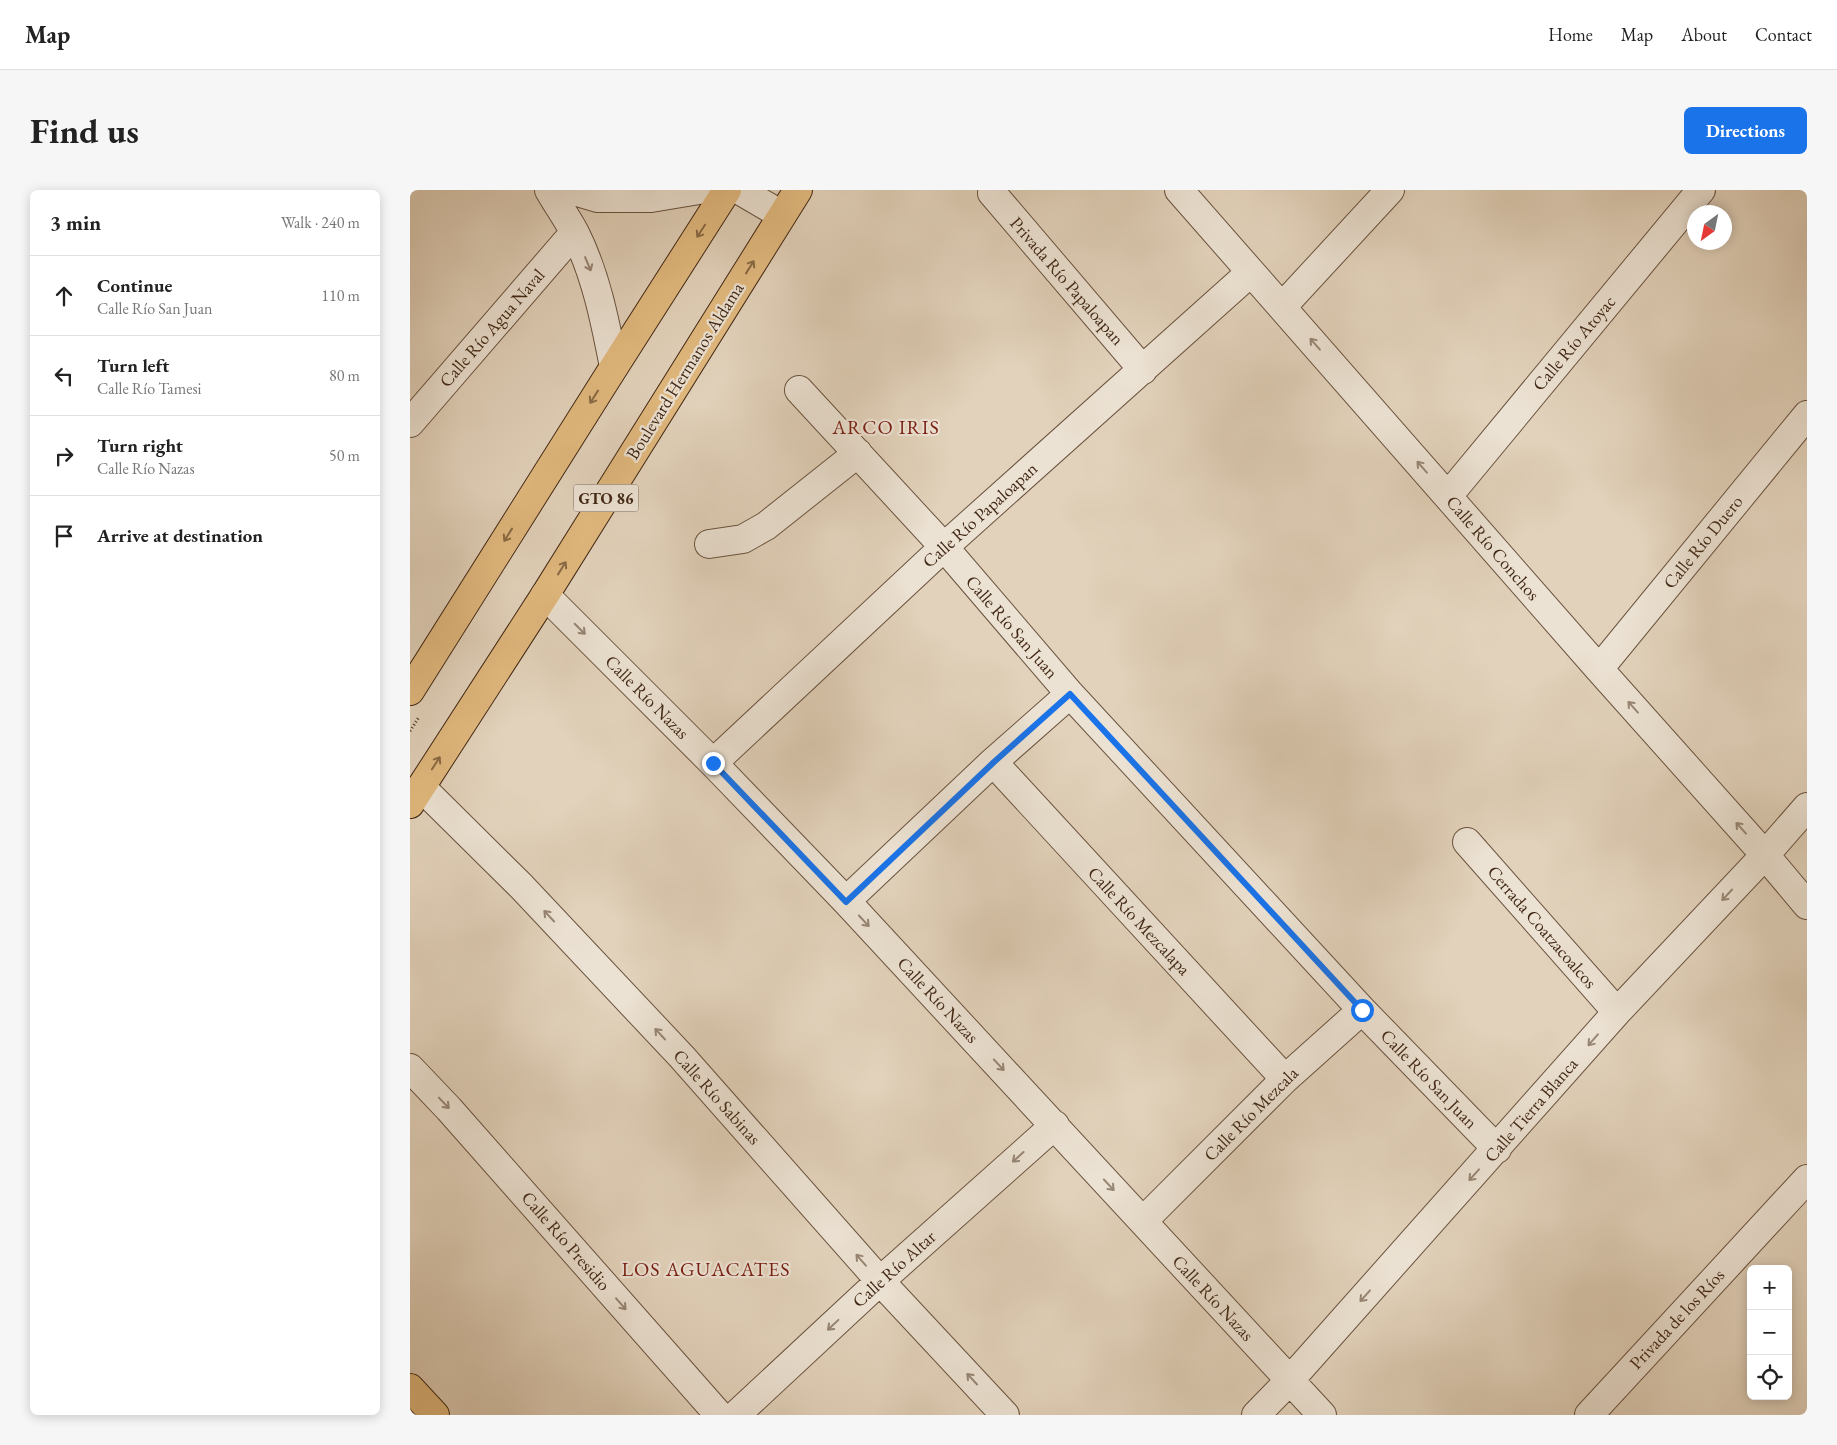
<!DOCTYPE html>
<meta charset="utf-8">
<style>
:root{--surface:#fff;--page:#f6f6f6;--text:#222;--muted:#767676;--line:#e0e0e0;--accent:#1a73e8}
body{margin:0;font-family:"EB Garamond",serif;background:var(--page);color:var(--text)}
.controls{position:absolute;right:15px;bottom:15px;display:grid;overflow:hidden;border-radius:8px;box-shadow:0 2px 12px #0003}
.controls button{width:45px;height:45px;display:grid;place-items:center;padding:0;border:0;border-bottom:1px solid var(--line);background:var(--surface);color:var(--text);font:25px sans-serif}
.compass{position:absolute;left:1277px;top:15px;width:45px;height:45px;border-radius:50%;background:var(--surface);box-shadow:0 2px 12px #0003;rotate:213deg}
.stop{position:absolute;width:15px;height:15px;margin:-11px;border:4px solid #1a73e8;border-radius:50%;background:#fff}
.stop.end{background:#1a73e8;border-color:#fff;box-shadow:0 1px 5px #0008}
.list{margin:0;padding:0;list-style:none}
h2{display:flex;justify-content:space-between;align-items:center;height:65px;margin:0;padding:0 20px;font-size:21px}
h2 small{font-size:16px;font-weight:400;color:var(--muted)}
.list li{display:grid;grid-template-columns:32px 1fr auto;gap:15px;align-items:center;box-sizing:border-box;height:80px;padding:0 20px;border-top:1px solid var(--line)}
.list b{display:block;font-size:19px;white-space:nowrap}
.list p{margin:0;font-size:16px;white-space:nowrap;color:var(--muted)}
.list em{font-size:16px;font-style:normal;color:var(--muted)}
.icon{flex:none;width:28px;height:28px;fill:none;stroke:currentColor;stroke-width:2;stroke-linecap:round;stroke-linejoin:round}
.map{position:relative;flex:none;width:1397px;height:1225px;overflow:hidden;border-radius:8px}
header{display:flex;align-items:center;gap:30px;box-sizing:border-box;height:70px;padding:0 25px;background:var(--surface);border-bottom:1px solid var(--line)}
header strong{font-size:24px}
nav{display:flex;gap:28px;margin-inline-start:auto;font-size:18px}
.intro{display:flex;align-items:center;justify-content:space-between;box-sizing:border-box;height:120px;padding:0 30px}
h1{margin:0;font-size:35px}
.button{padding:12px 22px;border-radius:8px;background:var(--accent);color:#fff;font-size:18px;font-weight:700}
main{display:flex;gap:30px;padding:0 30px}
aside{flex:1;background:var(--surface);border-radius:8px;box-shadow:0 2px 12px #0003}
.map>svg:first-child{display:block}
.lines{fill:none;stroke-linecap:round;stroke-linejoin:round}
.minor-casing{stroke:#6a533f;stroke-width:30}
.primary-casing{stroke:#422916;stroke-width:30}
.path{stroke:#422916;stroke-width:3;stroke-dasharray:1 2.5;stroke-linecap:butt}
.minor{stroke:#ece2d3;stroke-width:28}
.primary{stroke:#e1b97e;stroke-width:28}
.oneway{stroke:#8a6a45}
.oneway2{stroke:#978674}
.route{stroke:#1a73e8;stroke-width:6}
.labels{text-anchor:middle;stroke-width:4.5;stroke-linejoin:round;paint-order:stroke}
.shield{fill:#ece2d3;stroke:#75604f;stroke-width:1}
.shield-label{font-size:16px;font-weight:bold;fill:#422916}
.street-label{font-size:18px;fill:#422916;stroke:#ece2d3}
.quarter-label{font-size:20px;letter-spacing:1px;fill:#7a1f14;stroke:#ece2d3}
</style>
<header>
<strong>Map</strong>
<nav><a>Home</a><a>Map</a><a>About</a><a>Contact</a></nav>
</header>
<div class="intro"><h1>Find us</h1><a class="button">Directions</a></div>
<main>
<aside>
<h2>3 min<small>Walk · 240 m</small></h2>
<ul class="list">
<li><svg class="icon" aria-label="ahead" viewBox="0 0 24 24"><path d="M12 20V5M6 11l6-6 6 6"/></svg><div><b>Continue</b><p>Calle Río San Juan</p></div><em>110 m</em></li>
<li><svg class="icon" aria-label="left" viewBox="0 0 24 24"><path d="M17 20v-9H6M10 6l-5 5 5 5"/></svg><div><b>Turn left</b><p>Calle Río Tamesi</p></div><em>80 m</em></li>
<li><svg class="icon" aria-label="right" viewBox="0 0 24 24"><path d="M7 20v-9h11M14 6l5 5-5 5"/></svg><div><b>Turn right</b><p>Calle Río Nazas</p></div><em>50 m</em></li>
<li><svg class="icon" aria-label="arrive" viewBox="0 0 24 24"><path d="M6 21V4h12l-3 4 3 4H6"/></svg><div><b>Arrive at destination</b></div></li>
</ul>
</aside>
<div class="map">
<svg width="1397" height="1225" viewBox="0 0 1397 1225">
<rect width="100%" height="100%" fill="#e2d2bb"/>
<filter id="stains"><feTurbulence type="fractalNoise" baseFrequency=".004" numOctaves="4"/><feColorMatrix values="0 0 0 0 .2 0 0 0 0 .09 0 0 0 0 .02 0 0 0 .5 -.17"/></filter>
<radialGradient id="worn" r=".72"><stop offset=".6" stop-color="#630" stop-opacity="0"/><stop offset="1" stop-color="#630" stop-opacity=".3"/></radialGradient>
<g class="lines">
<defs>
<path id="minor" d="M 139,0 C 147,14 157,28 165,43 C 186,85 195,131 204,177
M 161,0 L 188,8 L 241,8 L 289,0
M 329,0 L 372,25
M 769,0 L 1189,479 L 1355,665 L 1397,715
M 582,3 L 733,180
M 872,117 L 980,0
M 389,200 L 534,357 L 660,504 L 952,820 L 1087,959
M 0,233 L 164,43
M 1038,306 L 1291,0
M 299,354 L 333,349 L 356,336 L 448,263
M 135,405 L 303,573 L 436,711 L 912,1225
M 1189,479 L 1397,225
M 583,572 L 875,889
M 303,573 L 534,357 L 841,82
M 11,597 L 112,697 L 272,867 L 470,1091 L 595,1225
M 1057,652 L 1207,822
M 436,711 L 583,572 L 660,504
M 0,878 L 39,919 L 309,1225
M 733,1031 L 875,889 L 952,820
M 326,1225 L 470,1091 L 645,935
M 846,1225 L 880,1190 L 1207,822 L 1355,665 L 1397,617
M 1179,1225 L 1397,989"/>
<path id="primary" d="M 0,501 L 204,177 L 317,0
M 0,614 L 135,405 L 388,0
M 0,1198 L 25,1225"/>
</defs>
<use href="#minor" class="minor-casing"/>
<use href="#primary" class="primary-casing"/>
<path class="path" d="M 0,541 L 9,527"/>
<use href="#minor" class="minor"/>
<use href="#primary" class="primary"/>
</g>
<defs><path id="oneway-shaft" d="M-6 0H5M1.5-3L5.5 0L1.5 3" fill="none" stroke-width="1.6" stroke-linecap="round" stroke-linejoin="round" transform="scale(1.25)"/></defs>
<g class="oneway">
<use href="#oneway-shaft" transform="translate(291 41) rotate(123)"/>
<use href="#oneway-shaft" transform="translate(340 77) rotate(-58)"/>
<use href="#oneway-shaft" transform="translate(184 207) rotate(122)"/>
<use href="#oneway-shaft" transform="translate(98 345) rotate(122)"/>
<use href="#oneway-shaft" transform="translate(152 378) rotate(-58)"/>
<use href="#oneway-shaft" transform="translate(26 573) rotate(-57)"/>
</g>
<g class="oneway2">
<use href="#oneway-shaft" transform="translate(178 74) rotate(67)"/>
<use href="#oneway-shaft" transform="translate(905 154) rotate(-131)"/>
<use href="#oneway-shaft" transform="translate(1012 277) rotate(-131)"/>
<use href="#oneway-shaft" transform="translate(170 439) rotate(45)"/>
<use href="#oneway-shaft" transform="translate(1223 517) rotate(-132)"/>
<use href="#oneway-shaft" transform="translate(1331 638) rotate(-132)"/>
<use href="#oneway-shaft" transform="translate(1317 705) rotate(133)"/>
<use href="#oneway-shaft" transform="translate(139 726) rotate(-133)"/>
<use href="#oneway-shaft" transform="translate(454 731) rotate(47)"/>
<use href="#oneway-shaft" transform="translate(250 844) rotate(-133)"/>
<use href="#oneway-shaft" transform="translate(1183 850) rotate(131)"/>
<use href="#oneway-shaft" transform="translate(589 875) rotate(47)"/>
<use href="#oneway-shaft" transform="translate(34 913) rotate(46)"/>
<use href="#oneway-shaft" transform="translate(608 967) rotate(138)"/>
<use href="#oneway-shaft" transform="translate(1064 985) rotate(132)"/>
<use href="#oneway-shaft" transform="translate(699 995) rotate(47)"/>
<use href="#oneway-shaft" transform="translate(451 1070) rotate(-131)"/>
<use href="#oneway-shaft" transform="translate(955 1106) rotate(132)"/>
<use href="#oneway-shaft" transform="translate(211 1114) rotate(49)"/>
<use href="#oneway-shaft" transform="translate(423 1135) rotate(137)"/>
<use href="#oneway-shaft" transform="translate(562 1189) rotate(-133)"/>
</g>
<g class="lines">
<path class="route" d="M 303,573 L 436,712 L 584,572 L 660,504 L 952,820"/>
</g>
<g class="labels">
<rect class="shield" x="163.5" y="294.5" width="65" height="27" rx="4"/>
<g class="shield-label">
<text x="196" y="314">GTO 86</text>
</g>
<g class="street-label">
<text transform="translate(657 91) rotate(49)" y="6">Privada Río Papaloapan</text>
<text transform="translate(82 138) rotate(-49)" y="6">Calle Río Agua Naval</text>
<text transform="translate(1164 153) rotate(-50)" y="6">Calle Río Atoyac</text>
<text transform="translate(275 181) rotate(-58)" y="6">Boulevard Hermanos Aldama</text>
<text transform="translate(570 325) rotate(-42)" y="6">Calle Río Papaloapan</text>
<text transform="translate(1293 352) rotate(-51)" y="6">Calle Río Duero</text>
<text transform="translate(1083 358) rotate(49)" y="6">Calle Río Conchos</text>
<text transform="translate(602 437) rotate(49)" y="6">Calle Río San Juan</text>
<text transform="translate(237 507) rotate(45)" y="6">Calle Río Nazas</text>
<text transform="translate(729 731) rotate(47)" y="6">Calle Río Mezcalapa</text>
<text transform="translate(1132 737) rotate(49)" y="6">Cerrada Coatzacoalcos</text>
<text transform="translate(528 810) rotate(47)" y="6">Calle Río Nazas</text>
<text transform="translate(1019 889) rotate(46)" y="6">Calle Río San Juan</text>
<text transform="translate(307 907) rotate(48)" y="6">Calle Río Sabinas</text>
<text transform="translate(1121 920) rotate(-49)" y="6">Calle Tierra Blanca</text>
<text transform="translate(841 924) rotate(-45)" y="6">Calle Río Mezcala</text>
<text transform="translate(156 1051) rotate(49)" y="6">Calle Río Presidio</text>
<text transform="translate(484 1079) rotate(-42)" y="6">Calle Río Altar</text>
<text transform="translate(803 1108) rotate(47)" y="6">Calle Río Nazas</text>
<text transform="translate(1267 1129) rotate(-47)" y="6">Privada de los Ríos</text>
</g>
<g class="quarter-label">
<text x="476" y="244">ARCO IRIS</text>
<text x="296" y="1086">LOS AGUACATES</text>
</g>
</g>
<rect width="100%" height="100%" filter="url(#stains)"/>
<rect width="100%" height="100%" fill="url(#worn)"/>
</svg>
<div class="controls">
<button>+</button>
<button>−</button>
<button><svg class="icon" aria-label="locate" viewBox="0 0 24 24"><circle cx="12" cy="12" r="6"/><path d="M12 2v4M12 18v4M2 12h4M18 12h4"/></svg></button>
</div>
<svg class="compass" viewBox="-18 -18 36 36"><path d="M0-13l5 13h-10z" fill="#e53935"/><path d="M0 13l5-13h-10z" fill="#767676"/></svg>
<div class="stop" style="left:952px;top:820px"></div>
<div class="stop end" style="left:303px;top:573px"></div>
</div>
</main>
